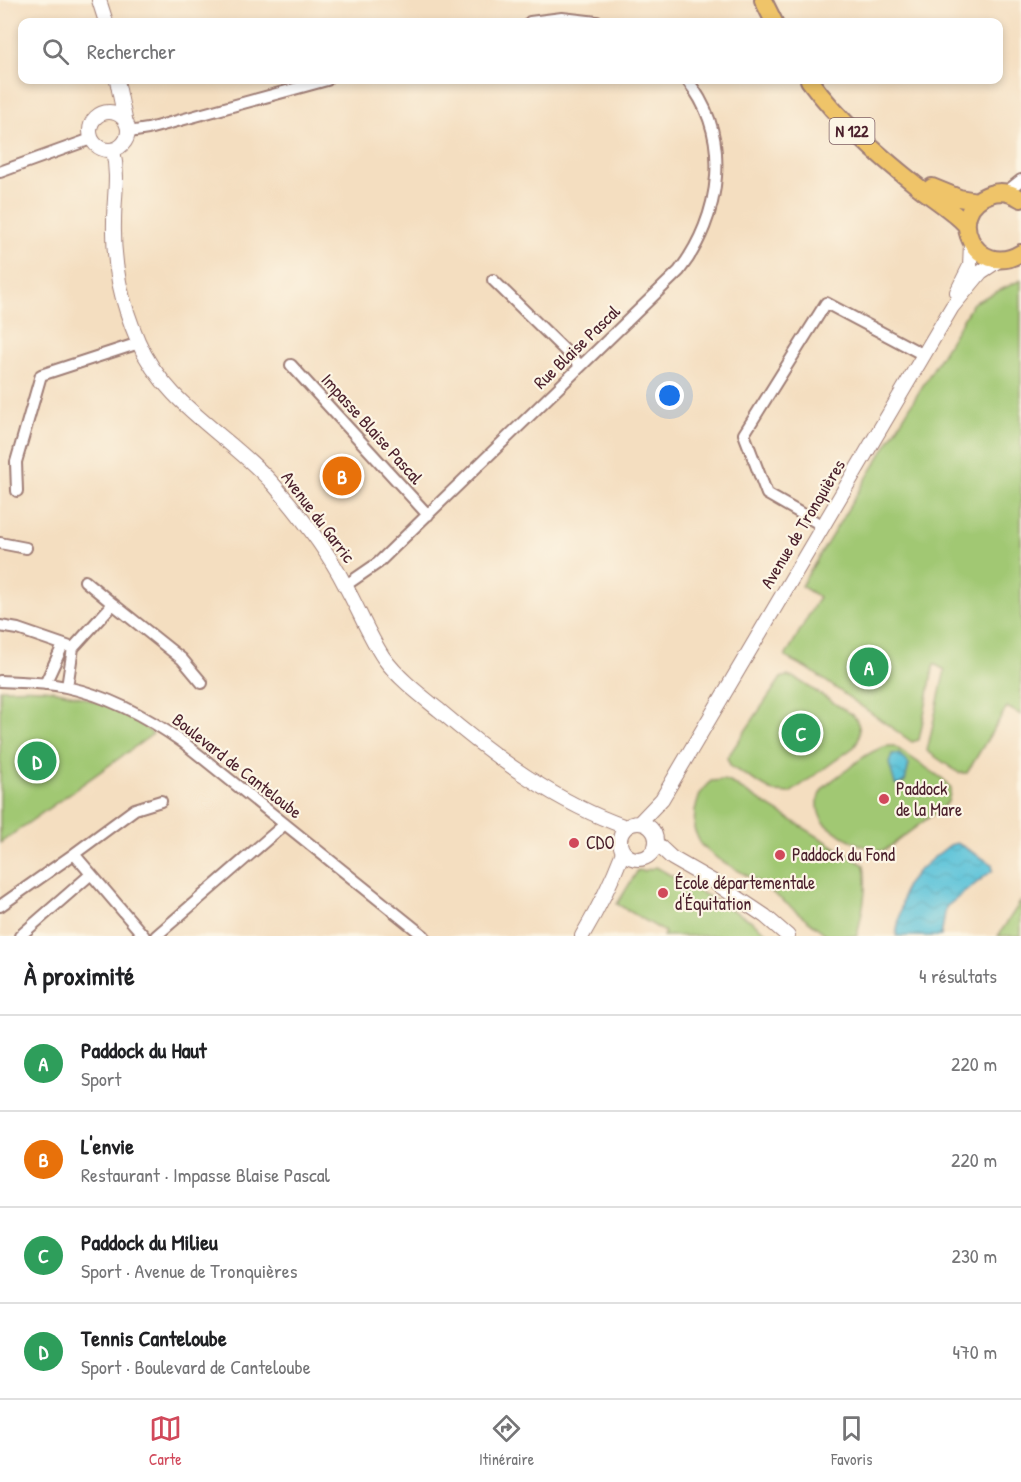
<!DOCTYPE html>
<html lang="fr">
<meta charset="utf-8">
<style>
:root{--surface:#fff;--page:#f6f6f6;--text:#202124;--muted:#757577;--line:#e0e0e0;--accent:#d1495b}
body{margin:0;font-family:"Patrick Hand",sans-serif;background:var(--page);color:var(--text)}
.you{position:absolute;left:670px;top:396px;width:21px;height:21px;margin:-15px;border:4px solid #fff;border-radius:50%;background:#1a73e8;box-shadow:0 0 0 9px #1a73e833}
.badge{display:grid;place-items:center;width:39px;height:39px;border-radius:50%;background:var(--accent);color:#fff;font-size:20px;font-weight:700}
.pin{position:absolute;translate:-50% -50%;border:3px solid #fff;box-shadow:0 2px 6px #0006}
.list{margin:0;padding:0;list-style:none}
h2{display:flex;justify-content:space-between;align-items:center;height:78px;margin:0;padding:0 24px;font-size:26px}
h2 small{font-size:20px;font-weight:400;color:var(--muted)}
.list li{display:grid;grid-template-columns:39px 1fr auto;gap:18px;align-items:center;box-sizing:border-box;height:96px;padding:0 24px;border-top:2px solid var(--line)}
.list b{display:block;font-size:22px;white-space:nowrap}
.list p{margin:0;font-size:20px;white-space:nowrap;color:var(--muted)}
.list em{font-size:20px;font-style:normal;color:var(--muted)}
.icon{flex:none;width:33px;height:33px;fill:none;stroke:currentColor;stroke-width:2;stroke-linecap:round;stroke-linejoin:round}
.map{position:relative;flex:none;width:1021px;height:936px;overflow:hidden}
.search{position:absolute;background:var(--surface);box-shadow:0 3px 9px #0003;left:18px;right:18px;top:18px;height:66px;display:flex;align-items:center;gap:15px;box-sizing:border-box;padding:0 21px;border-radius:12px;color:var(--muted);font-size:22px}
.sheet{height:462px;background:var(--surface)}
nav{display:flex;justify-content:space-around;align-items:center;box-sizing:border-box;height:84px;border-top:2px solid var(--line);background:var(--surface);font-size:16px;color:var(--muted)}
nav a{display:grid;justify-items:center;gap:3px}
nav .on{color:var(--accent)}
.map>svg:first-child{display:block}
.green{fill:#a1c873;stroke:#76744f;stroke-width:1.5}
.water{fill:url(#water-waves);stroke:#537182;stroke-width:1.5}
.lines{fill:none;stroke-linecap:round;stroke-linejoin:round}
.minor-casing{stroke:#9f7e76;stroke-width:14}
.tertiary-casing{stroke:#9f7e76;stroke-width:16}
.primary-casing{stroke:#9f7e76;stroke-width:20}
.minor{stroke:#fff;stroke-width:10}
.tertiary{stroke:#fff;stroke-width:14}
.primary{stroke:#efc469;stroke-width:16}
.poi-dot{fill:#d1495b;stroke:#fcf5e5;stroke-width:2}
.labels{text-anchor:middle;stroke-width:4.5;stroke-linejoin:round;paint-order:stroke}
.shield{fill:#fcf5e5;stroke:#7f5f63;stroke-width:1.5}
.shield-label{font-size:16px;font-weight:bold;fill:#4a1f2b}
.street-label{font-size:18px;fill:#4a1f2b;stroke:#fcf5e5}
.poi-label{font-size:18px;fill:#4a1f2b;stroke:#fcf5e5;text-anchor:start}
</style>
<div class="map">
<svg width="1021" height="936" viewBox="0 0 1021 936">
<defs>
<pattern id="water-waves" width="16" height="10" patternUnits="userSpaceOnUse" patternTransform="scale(1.5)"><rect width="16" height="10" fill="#5cc3d9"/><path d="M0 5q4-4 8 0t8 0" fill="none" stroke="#52a7ba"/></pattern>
</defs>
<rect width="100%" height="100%" fill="#fcf5e5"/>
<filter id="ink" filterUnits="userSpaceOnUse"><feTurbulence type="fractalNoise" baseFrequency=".0167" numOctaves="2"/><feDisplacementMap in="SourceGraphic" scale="12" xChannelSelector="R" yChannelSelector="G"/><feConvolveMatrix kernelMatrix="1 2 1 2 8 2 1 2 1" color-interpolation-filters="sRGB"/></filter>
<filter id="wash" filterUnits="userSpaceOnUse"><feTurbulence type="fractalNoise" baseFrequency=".008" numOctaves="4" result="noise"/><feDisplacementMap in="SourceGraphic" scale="24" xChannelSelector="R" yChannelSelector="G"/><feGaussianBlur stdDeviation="1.35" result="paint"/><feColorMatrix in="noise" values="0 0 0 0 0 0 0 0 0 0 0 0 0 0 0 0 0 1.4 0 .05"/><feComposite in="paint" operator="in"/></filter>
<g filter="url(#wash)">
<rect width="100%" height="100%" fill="#f4dec0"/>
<path class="green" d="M 1021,280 L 1021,715 L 1007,707 L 967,773 L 959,773 L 927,751 L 945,670 L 934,664 L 919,740 L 912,742 L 810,670 L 785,657 L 819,597 L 801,586 L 973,303 Z
M 787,676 L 795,678 L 853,715 C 861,725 862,737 854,747 L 790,793 L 774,792 L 731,767 L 727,758 L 781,678 Z
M 0,689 C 17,689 35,687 52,690 C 88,697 126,709 153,734 L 0,843 Z
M 889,746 L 894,746 L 943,779 L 951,789 L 948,802 L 943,807 L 885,850 C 873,855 831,831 823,821 C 817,813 816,798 822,790 C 828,782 840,775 848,769 C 860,759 873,749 889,746 Z
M 723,780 L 730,782 L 864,865 C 868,890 862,912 857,936 L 828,936 L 760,883 L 718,859 L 701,845 L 694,829 L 695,810 L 700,794 L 711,781 Z
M 656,867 L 750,920 L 771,936 L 663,936 L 665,932 L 617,904 L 638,870 L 644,871 Z
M 1021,901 L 1021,936 L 998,936 Z"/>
<path class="water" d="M 892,754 L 899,754 L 909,764 L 905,781 L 898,785 L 895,784 L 889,763 Z
M 957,843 L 992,864 L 993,870 L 946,907 L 941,936 L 896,936 L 905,887 L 917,872 L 932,859 L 950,845 Z"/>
</g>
<g filter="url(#ink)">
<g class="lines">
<defs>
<path id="minor" d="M 530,22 L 562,18 L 597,22
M 129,132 L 148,129 L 327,80
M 0,172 L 91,139
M 1006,192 L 1021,180
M 493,280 L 581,366
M 291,365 L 428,515
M 17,491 L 16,462 L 41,375 L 139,343
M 823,526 L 767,494 L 744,434 L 826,303 L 924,355
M 0,543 L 26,548
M 85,581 L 113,604
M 346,585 L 378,563 L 420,522 L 679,271 C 721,217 733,137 687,80
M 0,626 L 18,629 L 73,648 L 113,604 L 182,659 L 202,683
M 0,681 C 22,682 44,682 66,687 C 108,696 149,718 184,743 L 424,936
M 45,684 L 63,645
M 67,687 L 73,648
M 74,854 L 144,936
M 0,906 L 74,854 L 135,809 L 161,801
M 20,936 L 90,875
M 156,936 L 285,824"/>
<path id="tertiary" d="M 99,0 L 106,22
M 117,80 L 125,119
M90 131a19 19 0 1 1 38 0a19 19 0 1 1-38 0Z
M 113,150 C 119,178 114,195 114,222 C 113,266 121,301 138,341 C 165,405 230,435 274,485 C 301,516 326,548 345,585 C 358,608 368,634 383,657 C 398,678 419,694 439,710 C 494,757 557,803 626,827
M 957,292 L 970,266 L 971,243
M 639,823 L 662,799 L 952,307 L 981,272 L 999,260
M620 841a18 18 0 1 1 36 0a18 18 0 1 1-36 0Z
M 656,843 L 672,858 L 714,882 L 765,916 L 788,936
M 582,936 C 598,909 612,881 623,852"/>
<path id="primary" d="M 763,0 L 774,22
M 809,80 C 839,121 877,154 916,185 C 933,199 952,209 967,226
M 932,187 L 959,198 L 977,201
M 1021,199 C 1012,193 1001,190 990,194 C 943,210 975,281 1021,253"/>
</defs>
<use href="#minor" class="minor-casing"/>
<use href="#tertiary" class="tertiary-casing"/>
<use href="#primary" class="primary-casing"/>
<use href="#minor" class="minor"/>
<use href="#tertiary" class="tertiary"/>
<use href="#primary" class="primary"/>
</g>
</g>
<g class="poi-dot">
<circle cx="884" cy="799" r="6"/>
<circle cx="574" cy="843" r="6"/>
<circle cx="780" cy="855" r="6"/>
<circle cx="663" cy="893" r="6"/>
</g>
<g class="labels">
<rect class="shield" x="829.5" y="118" width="45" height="26" rx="4.5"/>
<g class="shield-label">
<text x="852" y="137">N 122</text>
</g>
<g class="street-label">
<text transform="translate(577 347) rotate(-44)" y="6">Rue Blaise Pascal</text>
<text transform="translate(372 429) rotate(48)" y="6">Impasse Blaise Pascal</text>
<text transform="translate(318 517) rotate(53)" y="6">Avenue du Garric</text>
<text transform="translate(803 524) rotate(-59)" y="6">Avenue de Tronquières</text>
<text transform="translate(237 766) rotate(38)" y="6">Boulevard de Canteloube</text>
</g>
<g class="poi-label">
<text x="896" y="795">Paddock<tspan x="896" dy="21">de la Mare</tspan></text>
<text x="586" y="849">CDO</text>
<text x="792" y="861">Paddock du Fond</text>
<text x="675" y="889">École départementale<tspan x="675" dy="21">d'Équitation</tspan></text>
</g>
</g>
</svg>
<div class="you"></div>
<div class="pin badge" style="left:869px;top:667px;background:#2e9e5b">A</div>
<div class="pin badge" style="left:342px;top:476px;background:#e8710a">B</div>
<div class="pin badge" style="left:801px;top:733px;background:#2e9e5b">C</div>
<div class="pin badge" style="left:37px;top:761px;background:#2e9e5b">D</div>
<div class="search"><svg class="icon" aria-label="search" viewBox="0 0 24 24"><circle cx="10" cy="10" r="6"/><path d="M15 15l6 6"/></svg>Rechercher</div>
</div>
<section class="sheet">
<h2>À proximité<small>4 résultats</small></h2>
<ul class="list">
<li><span class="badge" style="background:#2e9e5b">A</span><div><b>Paddock du Haut</b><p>Sport</p></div><em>220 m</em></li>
<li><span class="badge" style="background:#e8710a">B</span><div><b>L'envie</b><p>Restaurant · Impasse Blaise Pascal</p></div><em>220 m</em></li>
<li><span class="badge" style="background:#2e9e5b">C</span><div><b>Paddock du Milieu</b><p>Sport · Avenue de Tronquières</p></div><em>230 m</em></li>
<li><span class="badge" style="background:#2e9e5b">D</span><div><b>Tennis Canteloube</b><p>Sport · Boulevard de Canteloube</p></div><em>470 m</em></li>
</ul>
</section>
<nav>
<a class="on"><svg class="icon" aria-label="map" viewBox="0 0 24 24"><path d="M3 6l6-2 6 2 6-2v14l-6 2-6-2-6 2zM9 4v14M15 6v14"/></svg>Carte</a>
<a><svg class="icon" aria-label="directions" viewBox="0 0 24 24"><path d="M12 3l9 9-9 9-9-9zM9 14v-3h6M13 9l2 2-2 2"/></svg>Itinéraire</a>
<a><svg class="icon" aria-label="saved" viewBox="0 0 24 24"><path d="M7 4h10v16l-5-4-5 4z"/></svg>Favoris</a>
</nav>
